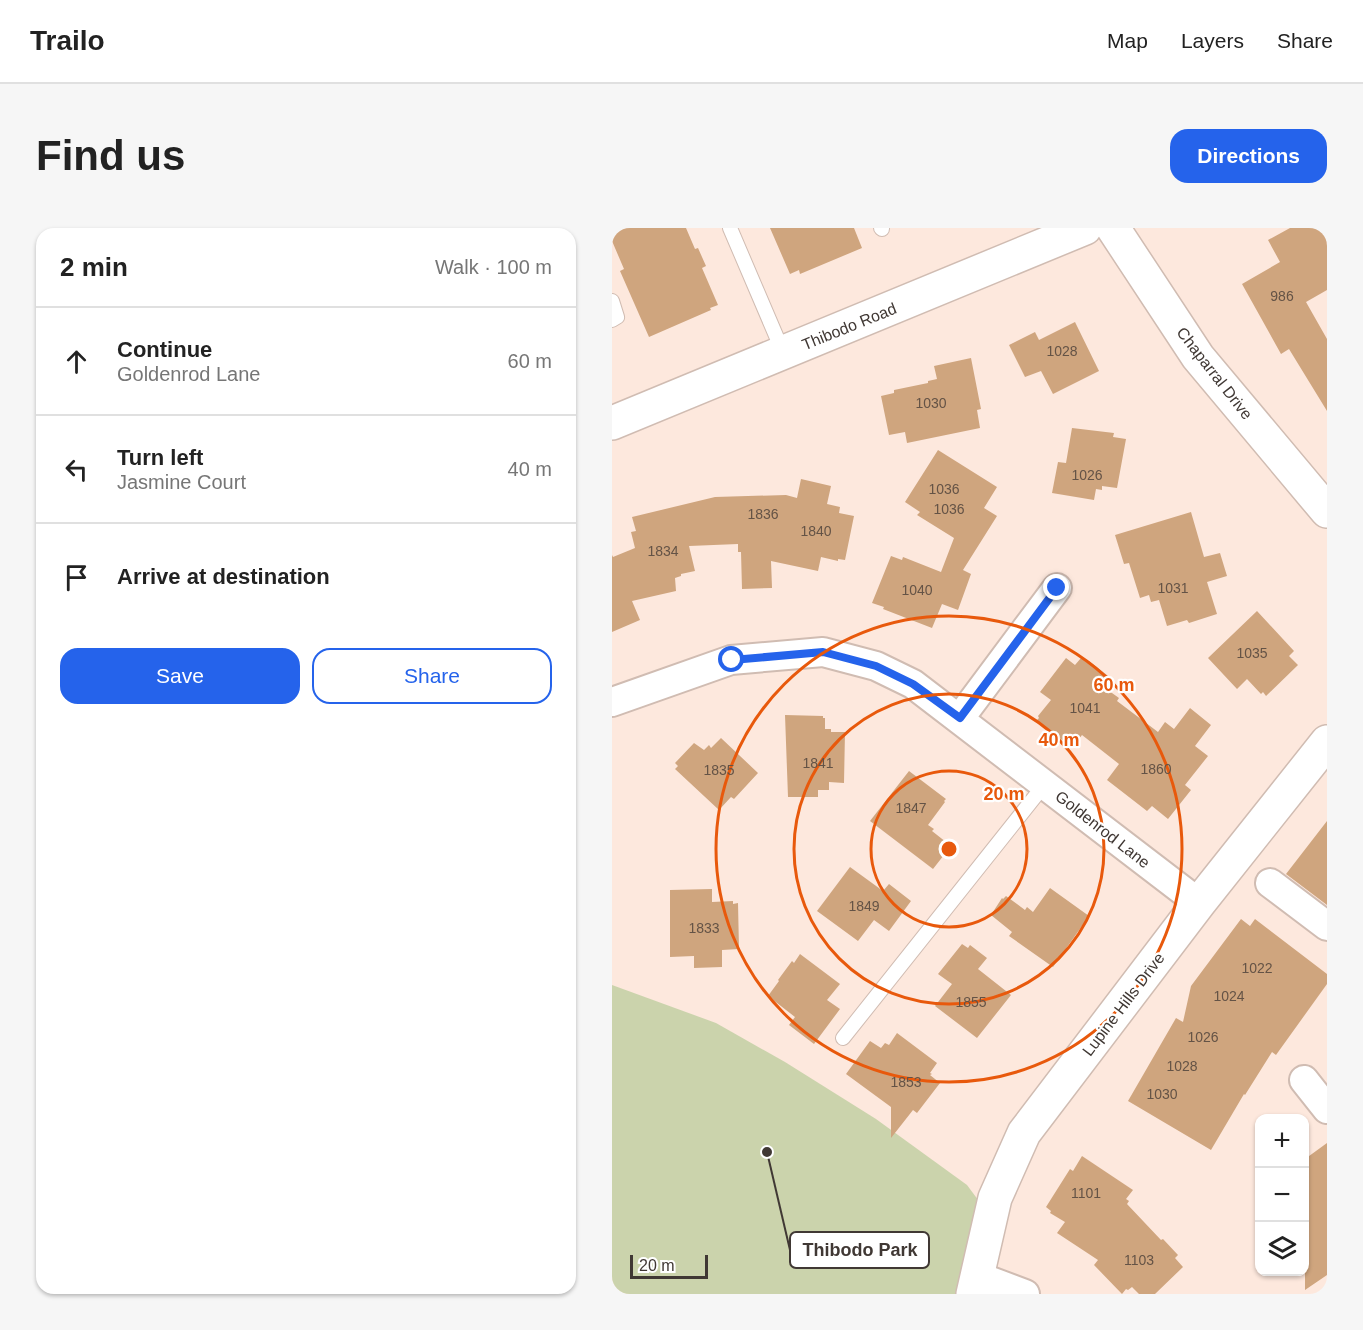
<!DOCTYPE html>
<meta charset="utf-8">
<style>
:root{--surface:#fff;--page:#f6f6f6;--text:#222;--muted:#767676;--line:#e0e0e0;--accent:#2563eb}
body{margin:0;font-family:Helvetica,sans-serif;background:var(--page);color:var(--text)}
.controls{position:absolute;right:18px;bottom:18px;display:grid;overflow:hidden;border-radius:12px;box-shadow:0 2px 4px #0004}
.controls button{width:54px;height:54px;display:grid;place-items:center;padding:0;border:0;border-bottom:2px solid var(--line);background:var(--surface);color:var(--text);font:30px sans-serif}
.scale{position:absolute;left:18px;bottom:15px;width:78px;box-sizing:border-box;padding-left:6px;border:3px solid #403834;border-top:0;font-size:16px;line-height:21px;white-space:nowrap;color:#403834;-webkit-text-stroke:4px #fff;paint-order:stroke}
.stop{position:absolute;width:18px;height:18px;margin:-14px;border:4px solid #2563eb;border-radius:50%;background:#fff}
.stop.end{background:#2563eb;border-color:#fff;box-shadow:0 2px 6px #0008}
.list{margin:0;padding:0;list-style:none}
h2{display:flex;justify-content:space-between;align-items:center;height:78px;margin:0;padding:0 24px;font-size:26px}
h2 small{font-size:20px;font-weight:400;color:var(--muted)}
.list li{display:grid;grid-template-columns:39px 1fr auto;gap:18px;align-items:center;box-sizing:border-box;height:108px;padding:0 24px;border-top:2px solid var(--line)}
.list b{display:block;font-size:22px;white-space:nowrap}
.list p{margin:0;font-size:20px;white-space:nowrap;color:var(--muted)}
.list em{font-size:20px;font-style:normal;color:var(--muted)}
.actions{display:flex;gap:12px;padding:18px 24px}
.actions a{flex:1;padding:14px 0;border:2px solid var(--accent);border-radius:18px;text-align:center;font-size:21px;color:var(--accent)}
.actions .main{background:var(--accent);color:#fff}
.icon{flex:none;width:33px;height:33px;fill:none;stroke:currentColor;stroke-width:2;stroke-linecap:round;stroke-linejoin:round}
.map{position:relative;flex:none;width:715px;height:1066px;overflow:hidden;border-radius:18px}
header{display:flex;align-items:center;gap:36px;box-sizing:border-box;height:84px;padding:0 30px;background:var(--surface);border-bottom:2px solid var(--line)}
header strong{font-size:28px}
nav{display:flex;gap:33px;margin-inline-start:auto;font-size:21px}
.intro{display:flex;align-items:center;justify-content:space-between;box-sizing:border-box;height:144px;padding:0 36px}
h1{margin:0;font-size:42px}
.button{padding:15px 27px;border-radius:18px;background:var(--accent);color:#fff;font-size:21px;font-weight:700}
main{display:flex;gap:36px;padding:0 36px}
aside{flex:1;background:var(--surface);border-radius:18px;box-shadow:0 2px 4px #0004}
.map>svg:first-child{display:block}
.green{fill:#cbd3ac}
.building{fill:#cfa57e}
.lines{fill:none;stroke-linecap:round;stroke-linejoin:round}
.lane-casing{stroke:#d0bcb2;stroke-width:16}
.street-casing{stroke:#d0bcb2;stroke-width:32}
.secondary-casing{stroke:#d0bcb2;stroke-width:36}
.lane{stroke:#fff;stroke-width:14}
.street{stroke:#fff;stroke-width:28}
.secondary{stroke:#fff;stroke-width:33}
.route{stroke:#2563eb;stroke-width:8}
.ring{fill:none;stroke:#e8590c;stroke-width:3}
.labels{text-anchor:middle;stroke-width:4.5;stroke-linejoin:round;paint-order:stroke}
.number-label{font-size:14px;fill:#645346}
.street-label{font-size:16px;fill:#403834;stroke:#fff}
.centre{fill:#e8590c;stroke:#fff;stroke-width:3}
.ring-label{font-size:18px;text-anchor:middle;font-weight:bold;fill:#e8590c;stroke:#fff;stroke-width:4.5;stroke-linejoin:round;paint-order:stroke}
.leader{fill:none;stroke:#403834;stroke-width:2}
.callout-dot{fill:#403834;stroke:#fff;stroke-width:2}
.callout{fill:#fff;stroke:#403834;stroke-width:2}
.callout-label{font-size:18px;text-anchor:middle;font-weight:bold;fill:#403834}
</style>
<header>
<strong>Trailo</strong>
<nav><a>Map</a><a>Layers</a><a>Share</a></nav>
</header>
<div class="intro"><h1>Find us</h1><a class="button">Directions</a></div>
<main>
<aside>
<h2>2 min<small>Walk · 100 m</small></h2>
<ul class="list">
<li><svg class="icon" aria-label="ahead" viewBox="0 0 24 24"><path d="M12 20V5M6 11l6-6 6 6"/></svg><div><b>Continue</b><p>Goldenrod Lane</p></div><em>60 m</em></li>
<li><svg class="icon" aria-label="left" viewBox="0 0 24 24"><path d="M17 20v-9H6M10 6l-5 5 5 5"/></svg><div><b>Turn left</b><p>Jasmine Court</p></div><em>40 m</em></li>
<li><svg class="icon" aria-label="arrive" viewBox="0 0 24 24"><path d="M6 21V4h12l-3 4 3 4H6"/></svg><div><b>Arrive at destination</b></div></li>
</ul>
<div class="actions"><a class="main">Save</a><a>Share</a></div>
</aside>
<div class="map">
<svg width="715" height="1066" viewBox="0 0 715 1066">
<rect width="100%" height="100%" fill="#fde8dd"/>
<path class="green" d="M 0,757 L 104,795 L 173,834 L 264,891 L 355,957 L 378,988 L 361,1066 L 0,1066 Z"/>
<path class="building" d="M 0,0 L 74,0 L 83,21 L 86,20 L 94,38 L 90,40 L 106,77 L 98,80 L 99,82 L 37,109 L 8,43 L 12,41 L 0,13 Z
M 158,0 L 242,0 L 250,20 L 188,46 L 187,42 L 178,46 Z
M 678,0 L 715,0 L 715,62 L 694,74 L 715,111 L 715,183 L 677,121 L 669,126 L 630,56 L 668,34 L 656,12 Z
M 463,94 L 487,143 L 441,166 L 429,143 L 413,149 L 397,117 L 423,104 L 427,112 Z
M 359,130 L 369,181 L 365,182 L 368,200 L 295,215 L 293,204 L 277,207 L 269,168 L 282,165 L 282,162 L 316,155 L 316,153 L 325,151 L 322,138 Z
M 460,200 L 502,205 L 501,209 L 514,211 L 505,260 L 490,258 L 490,262 L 484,261 L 482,272 L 440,265 L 446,234 L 454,235 Z
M 326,222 L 385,259 L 372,280 L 385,288 L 351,342 L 359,346 L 346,382 L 330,376 L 320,400 L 271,381 L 272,379 L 260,375 L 279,328 L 290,332 L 291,329 L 329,344 L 342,310 L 305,287 L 308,284 L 293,274 Z
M 189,251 L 219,258 L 215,276 L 228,279 L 227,285 L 242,288 L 233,332 L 226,331 L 226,333 L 209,329 L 206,343 L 159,333 L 160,360 L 130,361 L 129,324 L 126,324 L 126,316 L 77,318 L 83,343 L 69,346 L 69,348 L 63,350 L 64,363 L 20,373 L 28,392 L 0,404 L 0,327 L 1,329 L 23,320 L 19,304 L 24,303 L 20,289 L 103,269 L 174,267 L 185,270 Z
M 579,284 L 592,329 L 608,325 L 615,348 L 595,354 L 605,386 L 577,395 L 575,392 L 555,398 L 547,372 L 539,374 L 537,367 L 528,370 L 517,335 L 512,336 L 503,307 Z
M 645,383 L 682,423 L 677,428 L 686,437 L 654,468 L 651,464 L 649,466 L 635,451 L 625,461 L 596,430 Z
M 454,430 L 463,437 L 469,430 L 476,435 L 477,433 L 500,451 L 493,460 L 507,470 L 505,473 L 546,504 L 553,494 L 562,501 L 578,480 L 599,497 L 583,518 L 596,528 L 573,557 L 579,562 L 556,591 L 540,578 L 535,583 L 495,552 L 507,536 L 470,507 L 460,520 L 425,492 L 427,490 L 426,488 L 439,472 L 428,464 Z
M 173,487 L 211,488 L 211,490 L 213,490 L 213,501 L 219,501 L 219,504 L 233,504 L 232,555 L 217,554 L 217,562 L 206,562 L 206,569 L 176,569 Z
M 109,510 L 146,545 L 122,571 L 119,569 L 107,582 L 63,541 L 66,538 L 63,535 L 82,515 L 92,522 L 97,517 L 99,520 Z
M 297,543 L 334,571 L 332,573 L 333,574 L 316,597 L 322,601 L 320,603 L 339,618 L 321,641 L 258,593 Z
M 715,593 L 715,677 L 674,646 Z
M 238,639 L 271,663 L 277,656 L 299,673 L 277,703 L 262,692 L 246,713 L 205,683 Z
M 438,660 L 477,688 L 441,739 L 397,708 L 400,704 L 379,687 L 390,670 L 391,671 L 394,668 L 413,682 L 415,679 L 421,684 Z
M 100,661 L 100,674 L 121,673 L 121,676 L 126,675 L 127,721 L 110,722 L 110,739 L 82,740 L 82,728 L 58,729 L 58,662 Z
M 629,691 L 638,698 L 643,691 L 715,746 L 715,756 L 664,827 L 660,824 L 633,867 L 632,866 L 599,922 L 516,873 L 564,790 L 571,794 L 579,758 Z
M 350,716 L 356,720 L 358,717 L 375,730 L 366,741 L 399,767 L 365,810 L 323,778 L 340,756 L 326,746 Z
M 188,726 L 228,756 L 215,772 L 228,781 L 202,816 L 177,797 L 183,789 L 156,768 L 167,753 L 166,752 L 180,733 L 182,735 Z
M 285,805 L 325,835 L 318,845 L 320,846 L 318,847 L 328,855 L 305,885 L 301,882 L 279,910 L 279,879 L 234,846 L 258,813 L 269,820 L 273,815 L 277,817 Z
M 715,915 L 715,1047 L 693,1062 L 693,931 Z
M 470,928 L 521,962 L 514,971 L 517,973 L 515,976 L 549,1012 L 551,1011 L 566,1027 L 563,1030 L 571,1039 L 543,1066 L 527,1066 L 520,1059 L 516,1062 L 514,1061 L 510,1066 L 482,1037 L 486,1032 L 445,1005 L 453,994 L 438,985 L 439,983 L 434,979 L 458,941 L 461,943 Z"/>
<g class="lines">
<defs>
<path id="lane" d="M 118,0 L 171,124
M 269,0 L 270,1
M 0,73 L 5,89 L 0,92
M 231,810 L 433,556"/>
<path id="street" d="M 0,474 L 119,432 L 211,424 L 264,438 L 301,456 L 587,675
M 348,490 L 445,360
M 658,655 L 715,698
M 692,852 L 715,881
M 365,1048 L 413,1066"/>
<path id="secondary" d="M 501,0 L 586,129 L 715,283
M 0,195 L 473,0
M 361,1066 L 383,970 L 412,905 L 587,675 L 715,514"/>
</defs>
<use href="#lane" class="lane-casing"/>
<use href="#street" class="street-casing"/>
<use href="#secondary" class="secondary-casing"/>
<use href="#lane" class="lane"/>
<use href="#street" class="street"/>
<use href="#secondary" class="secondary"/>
</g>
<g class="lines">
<path class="route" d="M 120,432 L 211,424 L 264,438 L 301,456 L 348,490 L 445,360"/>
</g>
<g class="ring">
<circle cx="337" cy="621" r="78"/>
<circle cx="337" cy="621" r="155"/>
<circle cx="337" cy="621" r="233"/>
</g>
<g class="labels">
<g class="number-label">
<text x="670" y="73">986</text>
<text x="450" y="128">1028</text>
<text x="319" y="180">1030</text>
<text x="475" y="252">1026</text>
<text x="332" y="266">1036</text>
<text x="337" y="286">1036</text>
<text x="151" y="291">1836</text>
<text x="204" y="308">1840</text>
<text x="51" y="328">1834</text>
<text x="561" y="365">1031</text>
<text x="305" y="367">1040</text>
<text x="640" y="430">1035</text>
<text x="473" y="485">1041</text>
<text x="206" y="540">1841</text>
<text x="544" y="546">1860</text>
<text x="107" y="547">1835</text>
<text x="299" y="585">1847</text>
<text x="252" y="683">1849</text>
<text x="92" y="705">1833</text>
<text x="645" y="745">1022</text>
<text x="617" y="773">1024</text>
<text x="359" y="779">1855</text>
<text x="591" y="814">1026</text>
<text x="570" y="843">1028</text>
<text x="294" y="859">1853</text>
<text x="550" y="871">1030</text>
<text x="474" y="970">1101</text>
<text x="527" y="1037">1103</text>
</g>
<g class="street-label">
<text transform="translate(237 98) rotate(-22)" y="6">Thibodo Road</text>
<text transform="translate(603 145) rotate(52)" y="6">Chaparral Drive</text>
<text transform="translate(491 601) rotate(38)" y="6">Goldenrod Lane</text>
<text transform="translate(511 776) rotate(-53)" y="6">Lupine Hills Drive</text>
</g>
</g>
<circle cx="337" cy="621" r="9" class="centre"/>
<g class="ring-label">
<text x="502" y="463">60 m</text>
<text x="447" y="518">40 m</text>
<text x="392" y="572">20 m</text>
</g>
<path class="leader" d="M155 924L178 1022"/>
<circle class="callout-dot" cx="155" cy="924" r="6"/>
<rect class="callout" x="178" y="1004" width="139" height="36" rx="6"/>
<g class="callout-label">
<text x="248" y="1028">Thibodo Park</text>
</g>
</svg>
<div class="controls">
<button>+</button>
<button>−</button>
<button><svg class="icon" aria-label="layers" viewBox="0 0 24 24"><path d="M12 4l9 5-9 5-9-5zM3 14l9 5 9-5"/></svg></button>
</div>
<div class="scale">20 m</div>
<div class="stop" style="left:120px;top:432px"></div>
<div class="stop end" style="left:445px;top:360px"></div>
</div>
</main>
